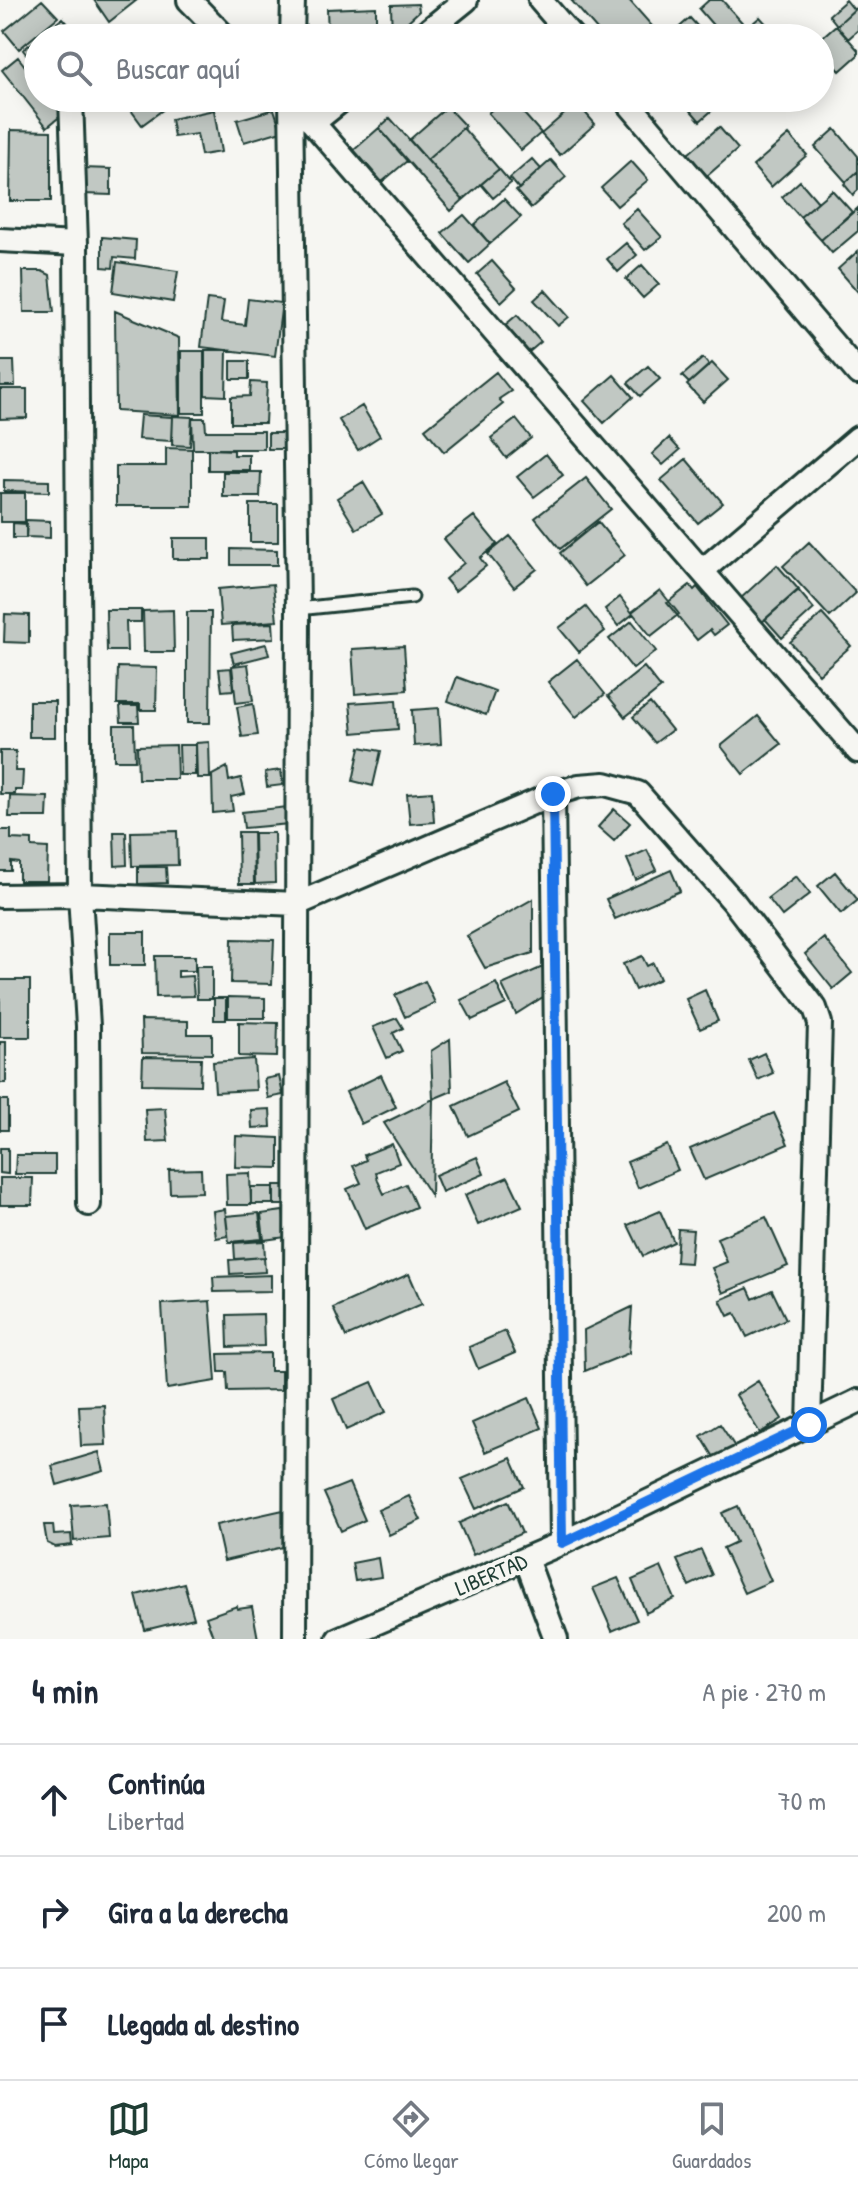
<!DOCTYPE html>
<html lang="es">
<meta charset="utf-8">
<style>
:root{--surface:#fff;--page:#f6f6f7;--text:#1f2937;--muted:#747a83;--line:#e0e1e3;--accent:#1f3d34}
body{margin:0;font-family:"Patrick Hand",sans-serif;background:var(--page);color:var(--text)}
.stop{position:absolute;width:24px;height:24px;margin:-18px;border:6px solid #1a73e8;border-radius:50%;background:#fff}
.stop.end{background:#1a73e8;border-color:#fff;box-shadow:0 2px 8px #0008}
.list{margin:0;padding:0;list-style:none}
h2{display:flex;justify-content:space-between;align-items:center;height:104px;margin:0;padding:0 32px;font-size:34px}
h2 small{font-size:26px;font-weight:400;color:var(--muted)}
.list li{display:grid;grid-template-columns:52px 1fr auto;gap:24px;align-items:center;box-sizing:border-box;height:112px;padding:0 32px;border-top:2px solid var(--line)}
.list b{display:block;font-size:30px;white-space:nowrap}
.list p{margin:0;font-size:26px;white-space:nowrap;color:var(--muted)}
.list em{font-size:26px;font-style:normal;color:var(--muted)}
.icon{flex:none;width:44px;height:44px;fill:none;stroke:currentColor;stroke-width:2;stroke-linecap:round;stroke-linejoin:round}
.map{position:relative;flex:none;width:858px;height:1639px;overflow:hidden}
.search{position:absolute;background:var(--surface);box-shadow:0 4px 20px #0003;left:24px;right:24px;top:24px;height:88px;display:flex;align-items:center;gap:20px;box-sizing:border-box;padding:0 28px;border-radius:44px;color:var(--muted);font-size:30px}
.sheet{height:440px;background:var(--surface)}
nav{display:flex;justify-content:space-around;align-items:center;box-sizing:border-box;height:112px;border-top:2px solid var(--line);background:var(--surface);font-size:22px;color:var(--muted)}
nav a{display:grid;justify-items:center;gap:4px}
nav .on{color:var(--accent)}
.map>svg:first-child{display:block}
.building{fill:#c1c8c3;stroke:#1f3d34;stroke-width:2}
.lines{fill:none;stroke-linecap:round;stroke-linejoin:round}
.service-casing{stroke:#1f3d34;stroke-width:17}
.minor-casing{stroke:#1f3d34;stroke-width:28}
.service{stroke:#f6f6f2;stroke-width:11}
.minor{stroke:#f6f6f2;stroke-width:22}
.route{stroke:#1a73e8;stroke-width:10}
.labels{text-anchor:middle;stroke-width:8;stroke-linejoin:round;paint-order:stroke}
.street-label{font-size:22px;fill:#1f3d34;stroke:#f6f6f2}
</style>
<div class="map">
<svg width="858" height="1639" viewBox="0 0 858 1639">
<rect width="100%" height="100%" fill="#f6f6f2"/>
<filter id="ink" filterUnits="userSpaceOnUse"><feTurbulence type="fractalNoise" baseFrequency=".0125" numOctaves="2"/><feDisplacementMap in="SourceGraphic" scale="16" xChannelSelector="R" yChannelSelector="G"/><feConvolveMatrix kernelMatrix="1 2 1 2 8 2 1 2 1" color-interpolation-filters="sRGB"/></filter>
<g filter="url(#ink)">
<path class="building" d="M 42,0 L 58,17 L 19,49 L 4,31 Z
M 94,0 L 137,0 L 109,22 Z
M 571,0 L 629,0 L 660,35 L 604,38 Z
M 709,0 L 722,0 L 747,28 L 736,38 L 724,38 L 699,9 Z
M 846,0 L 854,10 L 837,25 L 829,15 Z
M 418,4 L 419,11 L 392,36 L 391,5 Z
M 858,6 L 858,30 L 848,39 L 836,26 Z
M 376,7 L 376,33 L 328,34 L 327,9 Z
M 760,17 L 779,38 L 752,38 L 745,30 Z
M 63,18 L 75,32 L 68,38 L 38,38 Z
M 690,18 L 708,38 L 667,38 Z
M 836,25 L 858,50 L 858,55 L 840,71 L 820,49 L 820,39 Z
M 38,38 L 38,62 L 35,65 L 23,50 Z
M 18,57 L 38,83 L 38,98 L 50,98 L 63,114 L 47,127 L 2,70 Z
M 122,98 L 179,98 L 142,125 Z
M 505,98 L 510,98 L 541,133 L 521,150 L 488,113 Z
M 726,98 L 700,121 L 686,105 L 694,98 Z
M 577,103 L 595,124 L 560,155 L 541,134 Z
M 447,107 L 465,126 L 427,160 L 409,140 Z
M 274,109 L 281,131 L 244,142 L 237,120 Z
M 214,110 L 221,152 L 201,155 L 197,134 L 174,137 L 171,119 Z
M 390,118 L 463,200 L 451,211 L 379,128 Z
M 719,127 L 738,149 L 707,176 L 688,154 Z
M 379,128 L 407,161 L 382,182 L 354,150 Z
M 463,128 L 499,169 L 463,200 L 427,160 Z
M 835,129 L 858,156 L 858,171 L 846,182 L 815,147 Z
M 11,130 L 51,131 L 51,201 L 10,201 Z
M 789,135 L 807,155 L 771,187 L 753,166 Z
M 532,159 L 541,169 L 519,189 L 510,178 Z
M 551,160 L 566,177 L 531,208 L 516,191 Z
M 631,161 L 648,180 L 617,206 L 601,188 Z
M 83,168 L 111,169 L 111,195 L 83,194 Z
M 499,169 L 511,183 L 493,198 L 481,184 Z
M 858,171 L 858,190 L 853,195 L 844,184 Z
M 800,181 L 818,202 L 800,217 L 782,197 Z
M 832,190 L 852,212 L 821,240 L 800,217 Z
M 504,199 L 521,217 L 490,244 L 474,225 Z
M 858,208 L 858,231 L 832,253 L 821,240 Z
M 637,209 L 662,237 L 645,250 L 621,223 Z
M 464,215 L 490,244 L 469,263 L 442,233 Z
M 102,237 L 136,240 L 135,259 L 114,257 L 113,268 L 102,267 Z
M 626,243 L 637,255 L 618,272 L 607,259 Z
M 858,251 L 858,292 L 838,269 Z
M 492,261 L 516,288 L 501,302 L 477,274 Z
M 117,262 L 178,271 L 173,302 L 113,292 Z
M 642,265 L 659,284 L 643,298 L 626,279 Z
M 23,271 L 42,271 L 50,275 L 54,312 L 24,312 Z
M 545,290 L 569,317 L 558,326 L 534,300 Z
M 207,299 L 224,301 L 221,322 L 245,325 L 248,299 L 282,303 L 275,356 L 201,347 Z
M 115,311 L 179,338 L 180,415 L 116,411 Z
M 517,315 L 541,342 L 529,352 L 505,325 Z
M 205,350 L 227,350 L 226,396 L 205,395 Z
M 181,351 L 204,351 L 204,413 L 181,413 Z
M 703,358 L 709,365 L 689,383 L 682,376 Z
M 0,361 L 14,361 L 15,386 L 0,386 Z
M 231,361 L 249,361 L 249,379 L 231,379 Z
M 712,363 L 728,380 L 703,402 L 687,385 Z
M 648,366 L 660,379 L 640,396 L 628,383 Z
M 496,372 L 511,391 L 499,399 L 503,404 L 444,452 L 425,429 Z
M 614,375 L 633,397 L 604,423 L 584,401 Z
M 251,382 L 267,383 L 265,423 L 231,423 L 231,397 L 250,396 Z
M 0,389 L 27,389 L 27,418 L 0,419 Z
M 362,406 L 380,436 L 358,450 L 339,420 Z
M 140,415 L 172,417 L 171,441 L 138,439 Z
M 173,416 L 192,417 L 190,446 L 172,445 Z
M 192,418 L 205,418 L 206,431 L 264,431 L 264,449 L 193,449 Z
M 516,419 L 531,438 L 506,458 L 491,438 Z
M 268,433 L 286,433 L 287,449 L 268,449 Z
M 669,438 L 680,450 L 663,465 L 652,454 Z
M 166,448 L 192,449 L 192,506 L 116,506 L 116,466 L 166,466 Z
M 208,449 L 234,450 L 234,455 L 249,455 L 249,470 L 208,470 Z
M 546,454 L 563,475 L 534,497 L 517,477 Z
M 686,459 L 723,503 L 698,523 L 661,480 Z
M 223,472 L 261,472 L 260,497 L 223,497 Z
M 586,478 L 611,509 L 560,549 L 535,518 Z
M 4,480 L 49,481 L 49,492 L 4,491 Z
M 363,482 L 382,514 L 356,529 L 337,498 Z
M 0,493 L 25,493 L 25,522 L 0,522 Z
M 250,504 L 278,504 L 278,542 L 250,542 Z
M 474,516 L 497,544 L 480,558 L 486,566 L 455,591 L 445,579 L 464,563 L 444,539 Z
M 26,520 L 50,521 L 50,538 L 26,537 Z
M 598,522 L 625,555 L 586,586 L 560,553 Z
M 13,523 L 27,524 L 26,538 L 13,538 Z
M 510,536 L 537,569 L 514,587 L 488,554 Z
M 173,538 L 210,538 L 210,559 L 173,559 Z
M 809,542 L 856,593 L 830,617 L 783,566 Z
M 231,549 L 277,550 L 277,565 L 231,565 Z
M 777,565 L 799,590 L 761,623 L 740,599 Z
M 273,584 L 277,621 L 221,625 L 218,589 Z
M 690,585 L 694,590 L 697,587 L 727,625 L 714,635 L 710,630 L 697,640 L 667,603 Z
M 660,590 L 679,614 L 651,636 L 632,612 Z
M 798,590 L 814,609 L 782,638 L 765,619 Z
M 620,597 L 633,614 L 618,626 L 605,609 Z
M 586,607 L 605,631 L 579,652 L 559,628 Z
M 106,610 L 141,610 L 141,622 L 126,622 L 127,651 L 107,651 Z
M 173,610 L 174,652 L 144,652 L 143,611 Z
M 187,612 L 211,612 L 210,723 L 187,723 Z
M 5,614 L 29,615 L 29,643 L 4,642 Z
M 822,614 L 851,646 L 819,674 L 790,642 Z
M 632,621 L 656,651 L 633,669 L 609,639 Z
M 273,623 L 274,638 L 233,640 L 232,625 Z
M 266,644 L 269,655 L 234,664 L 231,653 Z
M 404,646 L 407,690 L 355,694 L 352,649 Z
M 577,659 L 605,694 L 576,717 L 548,682 Z
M 248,664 L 253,701 L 236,703 L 232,666 Z
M 118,667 L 157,668 L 156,710 L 140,710 L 140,704 L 117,704 Z
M 644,667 L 661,688 L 625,717 L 608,696 Z
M 231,668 L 233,690 L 222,691 L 219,669 Z
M 457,677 L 495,691 L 486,715 L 448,701 Z
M 396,700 L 398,729 L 353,733 L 350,703 Z
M 29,701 L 55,701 L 55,737 L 29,737 Z
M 650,703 L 672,730 L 655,743 L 633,717 Z
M 253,704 L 258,735 L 242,737 L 237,707 Z
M 120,706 L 138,706 L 139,722 L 121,722 Z
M 439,708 L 441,744 L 414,746 L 412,710 Z
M 758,716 L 781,744 L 743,774 L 721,746 Z
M 114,725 L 134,725 L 135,760 L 114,760 Z
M 209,742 L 210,778 L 197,778 L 196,743 Z
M 176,745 L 177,779 L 138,779 L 137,746 Z
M 179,745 L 195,745 L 195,775 L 180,775 Z
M 360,747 L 381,751 L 373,786 L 353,781 Z
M 0,751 L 16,751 L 15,771 L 23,771 L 22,790 L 15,790 L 15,794 L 0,794 Z
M 227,767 L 229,781 L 241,778 L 245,794 L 231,797 L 233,811 L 213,813 L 212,775 Z
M 281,770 L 283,785 L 267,787 L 265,772 Z
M 432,792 L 434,822 L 410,824 L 407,794 Z
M 10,796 L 48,797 L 47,817 L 9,817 Z
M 287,807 L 289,824 L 244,828 L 242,812 Z
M 614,809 L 630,823 L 614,841 L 598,827 Z
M 0,830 L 11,830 L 11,839 L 32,840 L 32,847 L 48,848 L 47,881 L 19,881 L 19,863 L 11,862 L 11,871 L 0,871 Z
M 177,831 L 178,865 L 132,866 L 131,832 Z
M 114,832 L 126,832 L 127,865 L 115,866 Z
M 238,832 L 253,832 L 254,884 L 239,884 Z
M 254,833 L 274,833 L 275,883 L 255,884 Z
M 647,850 L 657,870 L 636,880 L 627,859 Z
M 138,867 L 166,867 L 167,883 L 138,884 Z
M 671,870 L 680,891 L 615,919 L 606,899 Z
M 835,872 L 858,900 L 841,914 L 818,886 Z
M 796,876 L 810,894 L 782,916 L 768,898 Z
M 533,899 L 533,953 L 485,968 L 467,936 Z
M 110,932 L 145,932 L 145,965 L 110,965 Z
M 824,938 L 852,973 L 833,989 L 805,954 Z
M 232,939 L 274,940 L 272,984 L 231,983 Z
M 155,956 L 195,956 L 195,971 L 178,971 L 178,977 L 192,976 L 194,996 L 156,997 Z
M 642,956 L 647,966 L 653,963 L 660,979 L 635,990 L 623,964 Z
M 196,966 L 212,966 L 212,999 L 197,999 Z
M 545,966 L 546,995 L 516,1014 L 502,985 Z
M 0,980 L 30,980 L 30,1037 L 0,1037 Z
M 425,981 L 435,1003 L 405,1017 L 395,995 Z
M 496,983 L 506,1004 L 472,1020 L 461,1000 Z
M 705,990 L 718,1021 L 700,1029 L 686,999 Z
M 228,997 L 265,998 L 265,1018 L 228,1018 Z
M 214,998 L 226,998 L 226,1020 L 214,1020 Z
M 397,1018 L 403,1028 L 393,1033 L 402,1051 L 387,1058 L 373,1027 Z
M 141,1020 L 188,1021 L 188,1034 L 212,1034 L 212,1054 L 142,1053 Z
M 239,1022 L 278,1023 L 277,1057 L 239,1056 Z
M 450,1039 L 452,1091 L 433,1099 L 431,1051 Z
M 0,1042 L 6,1042 L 6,1083 L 0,1083 Z
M 764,1053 L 773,1073 L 758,1080 L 749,1060 Z
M 143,1057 L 201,1058 L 200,1085 L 142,1084 Z
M 254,1059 L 256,1090 L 215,1092 L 213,1062 Z
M 381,1075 L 396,1107 L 361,1124 L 346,1092 Z
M 279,1076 L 283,1095 L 268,1098 L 264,1079 Z
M 504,1082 L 519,1112 L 468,1136 L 454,1106 Z
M 433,1099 L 431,1196 L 384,1123 Z
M 0,1100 L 8,1100 L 8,1130 L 0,1130 Z
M 165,1108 L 168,1141 L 147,1142 L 145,1109 Z
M 270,1109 L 271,1127 L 252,1128 L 251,1110 Z
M 774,1113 L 788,1144 L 704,1180 L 690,1149 Z
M 236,1136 L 279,1138 L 279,1168 L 235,1167 Z
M 392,1144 L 399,1163 L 376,1172 L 378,1181 L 384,1194 L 406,1184 L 416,1207 L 365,1229 L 347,1189 L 361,1183 L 353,1166 L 366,1160 L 364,1155 Z
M 667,1145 L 678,1170 L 638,1188 L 627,1162 Z
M 0,1148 L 8,1148 L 8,1174 L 0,1173 Z
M 16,1155 L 55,1155 L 55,1174 L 15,1174 Z
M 477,1157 L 484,1174 L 442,1192 L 435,1175 Z
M 201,1169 L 202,1192 L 170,1193 L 169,1170 Z
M 250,1173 L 251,1205 L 227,1205 L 226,1174 Z
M 508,1177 L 522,1206 L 478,1225 L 465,1195 Z
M 0,1178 L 33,1178 L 32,1205 L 0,1205 Z
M 274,1185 L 285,1185 L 286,1205 L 274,1205 Z
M 251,1187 L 273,1187 L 273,1204 L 251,1204 Z
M 225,1209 L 228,1236 L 216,1238 L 213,1211 Z
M 283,1211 L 286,1237 L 264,1240 L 261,1214 Z
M 660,1211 L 674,1242 L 643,1256 L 628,1225 Z
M 259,1213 L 262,1239 L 229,1242 L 226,1216 Z
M 766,1217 L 788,1266 L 723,1293 L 712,1268 L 727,1262 L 717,1238 Z
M 678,1229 L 693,1230 L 690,1263 L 676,1262 Z
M 264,1241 L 265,1257 L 235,1259 L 234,1243 Z
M 264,1257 L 265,1272 L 230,1274 L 229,1260 Z
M 409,1274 L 422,1304 L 346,1337 L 333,1308 Z
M 271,1275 L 271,1291 L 214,1292 L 213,1277 Z
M 748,1288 L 753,1299 L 772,1290 L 786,1319 L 747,1337 L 735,1313 L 728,1316 L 720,1300 Z
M 210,1301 L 216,1381 L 167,1389 L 162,1304 Z
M 632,1307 L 629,1353 L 585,1371 L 584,1330 Z
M 263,1314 L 264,1346 L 228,1347 L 227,1315 Z
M 505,1331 L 515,1353 L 478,1369 L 469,1347 Z
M 270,1353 L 270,1371 L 281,1371 L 281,1390 L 228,1391 L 227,1372 L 219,1372 L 218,1354 Z
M 758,1381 L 782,1419 L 760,1433 L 736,1395 Z
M 372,1382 L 386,1412 L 346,1430 L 333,1399 Z
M 529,1398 L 542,1428 L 485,1452 L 472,1423 Z
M 104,1405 L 106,1445 L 81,1446 L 79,1406 Z
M 720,1424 L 737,1450 L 717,1462 L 701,1436 Z
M 99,1452 L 104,1471 L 57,1485 L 52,1466 Z
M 511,1458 L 524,1487 L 476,1509 L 462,1479 Z
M 349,1483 L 365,1520 L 341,1531 L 324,1493 Z
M 409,1496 L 421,1520 L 389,1535 L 378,1510 Z
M 508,1501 L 522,1533 L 473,1555 L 459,1523 Z
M 106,1503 L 109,1538 L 74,1541 L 71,1505 Z
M 738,1506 L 771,1581 L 744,1593 L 723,1548 L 736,1542 L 722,1513 Z
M 283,1510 L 283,1547 L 224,1561 L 216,1525 Z
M 44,1525 L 53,1525 L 54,1535 L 71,1534 L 72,1545 L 55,1547 L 47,1543 Z
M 701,1550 L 712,1575 L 689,1586 L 677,1560 Z
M 378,1558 L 381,1577 L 355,1581 L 352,1563 Z
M 661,1567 L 675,1599 L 646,1613 L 632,1580 Z
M 618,1578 L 637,1620 L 612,1631 L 593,1588 Z
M 184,1583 L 194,1618 L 145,1630 L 136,1595 Z
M 237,1606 L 238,1609 L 252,1607 L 258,1639 L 214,1639 L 206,1617 Z"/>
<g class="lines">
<defs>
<path id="service" d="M 298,609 L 412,597"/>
<path id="minor" d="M 189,0 L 226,38
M 540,0 L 573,38
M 292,38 L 293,0
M 419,38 L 466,0
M 71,98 L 76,244 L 80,895 L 88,1026 L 89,1204
M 286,98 L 313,123 L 858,751
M 291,98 L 298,609 L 295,1639
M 624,98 L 858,373
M 313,123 L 344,98
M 0,240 L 76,244
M 702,571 L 858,438
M 553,794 L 562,1543
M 0,896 L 80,895 L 297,904 L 553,794 L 579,786 L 605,784 L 638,793 L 733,901 L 815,1008 L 820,1023 L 809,1425
M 526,1559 L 556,1639
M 338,1639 L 562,1543 L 858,1401"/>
</defs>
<use href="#service" class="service-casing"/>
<use href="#minor" class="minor-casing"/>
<use href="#service" class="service"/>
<use href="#minor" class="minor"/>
</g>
</g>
<g class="lines" filter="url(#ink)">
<path class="route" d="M 553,794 L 562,1543 L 809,1425"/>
</g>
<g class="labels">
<g class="street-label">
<text transform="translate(491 1574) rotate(-23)" y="8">LIBERTAD</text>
</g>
</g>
</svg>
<div class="stop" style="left:809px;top:1425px"></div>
<div class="stop end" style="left:553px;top:794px"></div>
<div class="search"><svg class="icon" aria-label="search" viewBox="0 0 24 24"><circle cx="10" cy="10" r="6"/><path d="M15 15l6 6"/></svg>Buscar aquí</div>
</div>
<section class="sheet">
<h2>4 min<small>A pie · 270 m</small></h2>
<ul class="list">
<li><svg class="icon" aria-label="ahead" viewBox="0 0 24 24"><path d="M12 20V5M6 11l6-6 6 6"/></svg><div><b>Continúa</b><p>Libertad</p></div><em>70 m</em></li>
<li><svg class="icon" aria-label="right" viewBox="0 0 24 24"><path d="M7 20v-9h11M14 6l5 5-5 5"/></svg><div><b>Gira a la derecha</b></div><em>200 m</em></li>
<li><svg class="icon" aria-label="arrive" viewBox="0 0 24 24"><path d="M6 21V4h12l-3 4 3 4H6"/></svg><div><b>Llegada al destino</b></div></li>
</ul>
</section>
<nav>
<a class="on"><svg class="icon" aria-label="map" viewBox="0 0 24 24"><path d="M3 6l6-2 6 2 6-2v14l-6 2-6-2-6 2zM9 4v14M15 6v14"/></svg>Mapa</a>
<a><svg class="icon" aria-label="directions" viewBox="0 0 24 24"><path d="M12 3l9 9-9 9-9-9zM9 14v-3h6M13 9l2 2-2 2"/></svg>Cómo llegar</a>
<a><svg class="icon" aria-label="saved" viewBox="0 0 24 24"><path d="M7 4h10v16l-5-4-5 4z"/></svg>Guardados</a>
</nav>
